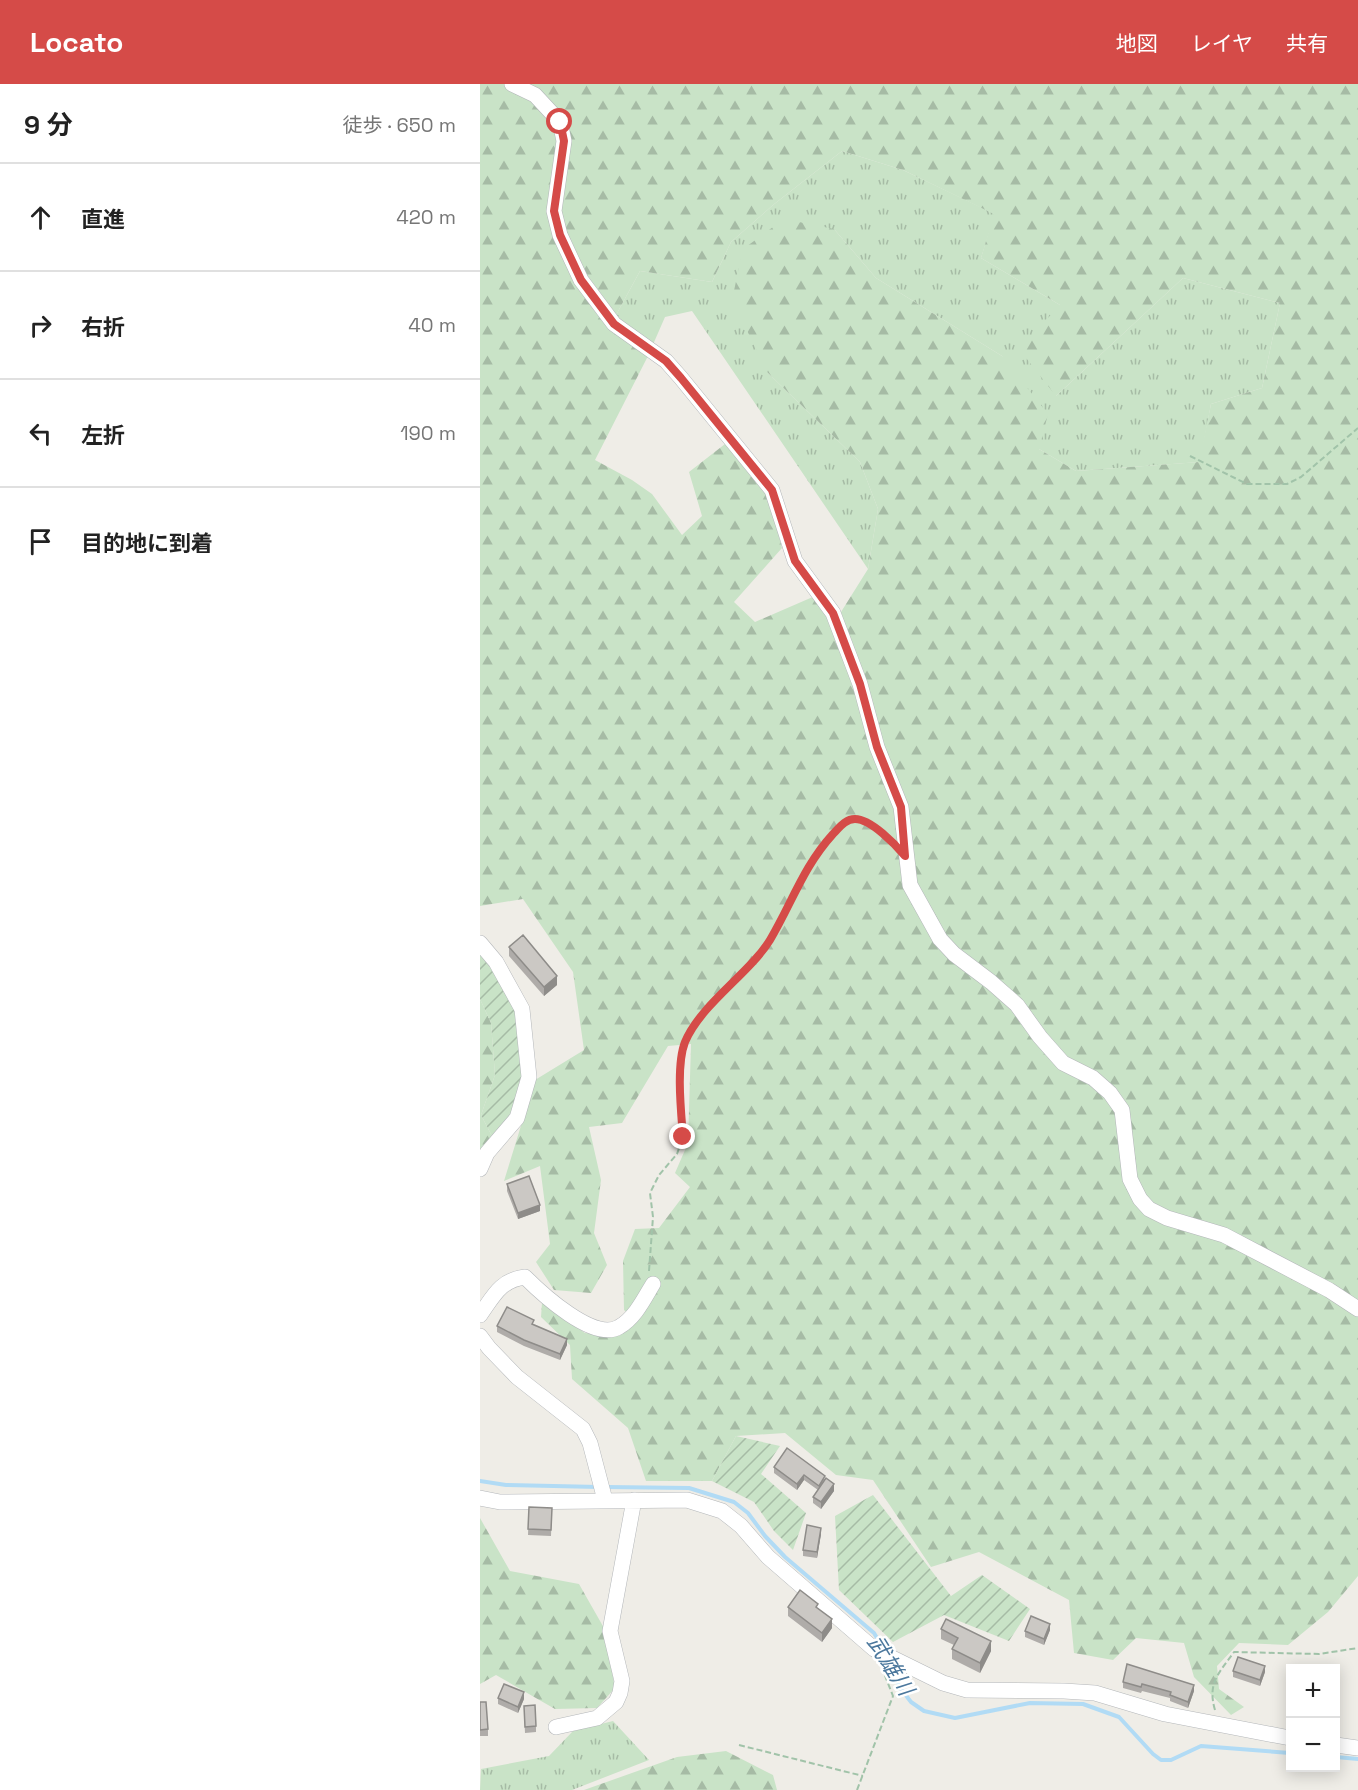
<!DOCTYPE html>
<html lang="ja">
<meta charset="utf-8">
<style>
:root{--surface:#fff;--page:#f6f6f6;--text:#222;--muted:#767676;--line:#e0e0e0;--accent:#d54b48}
body{margin:0;font-family:"Space Grotesk","Noto Sans JP",sans-serif;background:var(--page);color:var(--text)}
.controls{position:absolute;right:18px;bottom:18px;display:grid;overflow:hidden;border-radius:0px;box-shadow:0 3px 15px #0003}
.controls button{width:54px;height:54px;display:grid;place-items:center;padding:0;border:0;border-bottom:2px solid var(--line);background:var(--surface);color:var(--text);font:30px sans-serif}
.stop{position:absolute;width:18px;height:18px;margin:-14px;border:4px solid #d54b48;border-radius:50%;background:#fff}
.stop.end{background:#d54b48;border-color:#fff;box-shadow:0 2px 6px #0008}
.list{margin:0;padding:0;list-style:none}
h2{display:flex;justify-content:space-between;align-items:center;height:78px;margin:0;padding:0 24px;font-size:26px}
h2 small{font-size:20px;font-weight:400;color:var(--muted)}
.list li{display:grid;grid-template-columns:39px 1fr auto;gap:18px;align-items:center;box-sizing:border-box;height:108px;padding:0 24px;border-top:2px solid var(--line)}
.list b{display:block;font-size:22px;white-space:nowrap}
.list em{font-size:20px;font-style:normal;color:var(--muted)}
.icon{flex:none;width:33px;height:33px;fill:none;stroke:currentColor;stroke-width:2;stroke-linecap:round;stroke-linejoin:round}
.map{position:relative;flex:none;width:878px;height:1706px;overflow:hidden}
header{display:flex;align-items:center;gap:36px;box-sizing:border-box;height:84px;padding:0 30px;background:var(--accent);color:#fff}
header strong{font-size:28px}
nav{display:flex;gap:33px;margin-inline-start:auto;font-size:21px}
main{display:flex}
aside{flex:1;background:var(--surface)}
.map>svg:first-child{display:block}
.grass{fill:url(#grass-tufts)}
.forest{fill:url(#forest-firs);fill-rule:evenodd}
.garden{fill:url(#garden-furrows)}
.lines{fill:none;stroke-linecap:round;stroke-linejoin:round}
.stream{stroke:#b1dbf5;stroke-width:4}
.minor-casing{stroke:#b4b7ba;stroke-width:16}
.path{stroke:#a1c3a9;stroke-width:2;stroke-dasharray:6 3;stroke-linecap:butt}
.minor{stroke:#fff;stroke-width:15}
.wall{fill:#afaca9}
.shaded-wall{fill:#8e8c89}
.building{fill:#cbc8c4;stroke:#8e8c89;stroke-width:1.5}
.route{stroke:#d54b48;stroke-width:8}
.labels{text-anchor:middle;stroke-width:5;stroke-linejoin:round;paint-order:stroke}
.water-label{font-size:22px;font-style:italic;fill:#4c789d;stroke:#fff}
</style>
<header>
<strong>Locato</strong>
<nav><a>地図</a><a>レイヤ</a><a>共有</a></nav>
</header>
<main>
<aside>
<h2>9 分<small>徒歩 · 650 m</small></h2>
<ul class="list">
<li><svg class="icon" aria-label="ahead" viewBox="0 0 24 24"><path d="M12 20V5M6 11l6-6 6 6"/></svg><div><b>直進</b></div><em>420 m</em></li>
<li><svg class="icon" aria-label="right" viewBox="0 0 24 24"><path d="M7 20v-9h11M14 6l5 5-5 5"/></svg><div><b>右折</b></div><em>40 m</em></li>
<li><svg class="icon" aria-label="left" viewBox="0 0 24 24"><path d="M17 20v-9H6M10 6l-5 5 5 5"/></svg><div><b>左折</b></div><em>190 m</em></li>
<li><svg class="icon" aria-label="arrive" viewBox="0 0 24 24"><path d="M6 21V4h12l-3 4 3 4H6"/></svg><div><b>目的地に到着</b></div></li>
</ul>
</aside>
<div class="map">
<svg width="878" height="1706" viewBox="0 0 878 1706">
<defs>
<pattern id="grass-tufts" width="24" height="20" patternUnits="userSpaceOnUse" patternTransform="scale(1.5)"><rect width="24" height="20" fill="#c9e3c7"/><path d="M3 7l-1-3M5 7V3M7 7l1-3M15 17l-1-3M17 17v-4M19 17l1-3" fill="none" stroke="#a6bba5"/></pattern>
<pattern id="forest-firs" width="22" height="20" patternUnits="userSpaceOnUse" patternTransform="scale(1.5)"><rect width="22" height="20" fill="#c9e3c7"/><path d="M5 1l3.5 6h-7zM16 11l3.5 6h-7z" fill="#a6bba5"/></pattern>
<pattern id="garden-furrows" width="10" height="10" patternUnits="userSpaceOnUse" patternTransform="scale(1.5)"><rect width="10" height="10" fill="#c9e3c7"/><path d="M-1 1l2-2M0 10L10 0M9 11l2-2" fill="none" stroke="#a6bba5"/></pattern>
</defs>
<rect width="100%" height="100%" fill="#efede7"/>
<path class="grass" d="M 362,67 L 423,86 L 515,130 L 501,174 L 580,221 L 576,312 L 703,194 L 800,219 L 782,304 L 731,320 L 720,378 L 596,387 L 559,365 L 522,272 L 396,194 L 354,145 L 288,289 L 380,378 L 398,425 L 388,485 L 212,227 L 185,233 L 168,272 L 129,244 L 160,187 L 232,198 L 251,158 L 293,121 Z
M 133,1637 L 169,1676 L 92,1706 L 0,1706 L 1,1685 L 69,1672 L 93,1647 Z"/>
<path class="forest" d="M 0,0 L 878,0 L 878,1492 L 848,1528 L 808,1561 L 759,1559 L 737,1582 L 739,1605 L 764,1623 L 751,1631 L 714,1593 L 704,1559 L 656,1554 L 633,1576 L 594,1569 L 589,1516 L 499,1468 L 451,1483 L 393,1396 L 356,1391 L 305,1349 L 256,1352 L 232,1397 L 166,1397 L 148,1344 L 92,1295 L 90,1261 L 61,1233 L 62,1219 L 105,1249 L 139,1252 L 157,1238 L 144,1226 L 143,1177 L 155,1145 L 179,1144 L 210,1103 L 195,1089 L 208,1059 L 211,960 L 188,962 L 142,1039 L 109,1043 L 121,1096 L 114,1149 L 127,1181 L 111,1209 L 74,1206 L 56,1178 L 70,1160 L 60,1082 L 24,1097 L 55,996 L 104,966 L 93,888 L 43,815 L 0,822 ZM 362,67 L 423,86 L 514,130 L 501,174 L 580,221 L 539,265 L 576,312 L 703,194 L 800,219 L 782,304 L 731,320 L 719,378 L 596,387 L 559,365 L 568,330 L 522,272 L 396,194 L 354,145 L 304,135 L 263,165 L 252,216 L 288,289 L 380,378 L 398,425 L 388,485 L 361,528 L 335,512 L 275,538 L 254,518 L 302,464 L 287,407 L 245,360 L 209,388 L 222,432 L 202,451 L 172,410 L 152,396 L 115,376 L 168,272 L 129,244 L 160,187 L 232,198 L 251,158 L 293,121 Z
M 0,915 L 11,939 L 15,991 L 1,1031 L 13,1054 L 0,1074 Z
M 0,1434 L 30,1487 L 99,1500 L 124,1544 L 135,1604 L 117,1624 L 75,1625 L 16,1591 L 0,1600 Z
M 246,1667 L 293,1691 L 297,1706 L 104,1706 L 197,1673 Z"/>
<path class="garden" d="M 0,870 L 14,882 L 36,929 L 44,993 L 34,1029 L 13,1054 L 1,1031 L 15,991 L 11,939 L 0,915 Z
M 256,1352 L 300,1362 L 281,1390 L 326,1429 L 313,1466 L 294,1447 L 274,1418 L 232,1397 Z
M 393,1411 L 471,1512 L 502,1491 L 550,1525 L 529,1557 L 464,1531 L 413,1558 L 359,1506 L 355,1432 Z"/>
<g class="lines">
<path class="stream" d="M 0,1397 L 26,1401 L 119,1403
M 126,1403 L 209,1404 L 254,1418 L 268,1429 L 285,1452 L 305,1473 L 394,1549 L 403,1564
M 407,1577 L 421,1605 L 431,1618 L 444,1627 L 475,1634 L 550,1619 L 603,1620 L 639,1633 L 673,1670 L 681,1676 L 691,1676 L 721,1662 L 810,1669
M 856,1673 L 878,1675"/>
<defs>
<path id="minor" d="M 32,0 L 55,11 L 80,38 L 84,57 L 74,127 L 80,151 L 101,196 L 134,240 L 186,277 L 201,294 L 292,406 L 315,477 L 353,529 L 380,600 L 397,663 L 421,723 L 430,801 L 460,855 L 474,870 L 511,898 L 537,921 L 560,953 L 583,979 L 613,994 L 630,1009 L 642,1026 L 650,1095 L 660,1115 L 669,1125 L 687,1134 L 744,1151 L 849,1206 L 878,1225
M 0,859 L 16,878 L 42,925 L 49,993 L 37,1034 L 7,1069 L 0,1085
M 0,1231 C 13,1213 20,1196 45,1193 C 62,1210 114,1258 139,1243 C 155,1234 164,1215 173,1200
M 0,1252 L 9,1264 L 37,1293 L 103,1345 L 110,1359 L 125,1416
M 0,1414 L 20,1418 L 207,1416 L 242,1427 L 261,1442 L 288,1473 L 394,1565 L 463,1599 L 487,1606 L 584,1607 L 615,1609 L 685,1630 L 810,1654
M 76,1643 L 117,1634 L 136,1618 L 140,1609 L 142,1597 L 130,1547 L 154,1416
M 856,1661 L 878,1664"/>
</defs>
<use href="#minor" class="minor-casing"/>
<path class="path" d="M 710,372 L 767,400 L 807,400 L 821,393 L 878,344
M 169,1187 L 173,1133 L 170,1109 L 179,1091 L 197,1070 L 203,1053 L 201,973 L 205,958 L 215,941 L 289,857 L 318,800 L 337,768 L 365,738 L 374,735 L 387,738 L 411,757
M 735,1626 C 727,1599 739,1589 754,1568 L 839,1570 L 878,1564
M 259,1661 L 383,1692
M 377,1706 L 413,1612 L 402,1584"/>
<use href="#minor" class="minor"/>
</g>
<path class="wall" d="M 29,863 L 77,901 L 64,912 L 29,872 Z
M 27,1100 L 60,1127 L 38,1135 L 27,1107 Z
M 54,1241 L 87,1261 L 80,1276 L 44,1262 L 17,1248 L 17,1242 Z
M 294,1383 L 345,1395 L 354,1407 L 341,1425 L 333,1419 L 333,1413 L 338,1406 L 324,1396 L 317,1406 L 294,1389 Z
M 49,1423 L 72,1424 L 71,1452 L 48,1451 Z
M 341,1450 L 337,1474 L 323,1472 L 323,1466 Z
M 308,1523 L 338,1524 L 352,1544 L 342,1558 L 308,1532 Z
M 461,1545 L 511,1567 L 500,1589 L 472,1575 L 472,1565 L 474,1561 L 461,1555 Z
M 570,1546 L 564,1561 L 545,1553 L 545,1547 Z
M 753,1587 L 785,1588 L 780,1602 L 753,1593 Z
M 643,1598 L 714,1607 L 708,1624 L 690,1617 L 690,1614 L 662,1607 L 661,1609 L 643,1604 Z
M 18,1614 L 44,1615 L 38,1629 L 18,1620 Z
M 0,1618 L 8,1645 L 8,1652 L 0,1652 Z
M 44,1628 L 56,1642 L 56,1648 L 45,1649 Z"/>
<path class="shaded-wall" d="M 77,892 L 77,901 L 64,912 L 64,903 Z
M 60,1121 L 60,1127 L 38,1135 L 38,1129 Z
M 87,1255 L 87,1261 L 80,1276 L 80,1270 Z
M 324,1391 L 324,1396 L 317,1406 L 317,1400 Z
M 354,1400 L 354,1407 L 341,1425 L 341,1418 Z
M 341,1444 L 341,1450 L 337,1474 L 337,1468 Z
M 352,1535 L 352,1544 L 342,1558 L 342,1549 Z
M 570,1540 L 570,1546 L 564,1561 L 564,1555 Z
M 511,1557 L 511,1567 L 500,1589 L 500,1579 Z
M 785,1582 L 785,1588 L 780,1602 L 780,1596 Z
M 714,1601 L 714,1607 L 708,1624 L 708,1618 Z
M 44,1608 L 44,1615 L 38,1629 L 38,1623 Z"/>
<path class="building" d="M 43,851 L 77,892 L 64,903 L 29,863 Z
M 49,1092 L 60,1121 L 38,1129 L 27,1100 Z
M 27,1223 L 54,1236 L 52,1240 L 87,1255 L 80,1270 L 44,1256 L 17,1242 Z
M 307,1364 L 345,1392 L 339,1402 L 324,1391 L 317,1400 L 294,1383 Z
M 346,1394 L 354,1400 L 341,1418 L 333,1413 Z
M 49,1423 L 72,1424 L 71,1446 L 48,1445 Z
M 327,1441 L 341,1444 L 337,1468 L 323,1466 Z
M 320,1506 L 338,1520 L 336,1523 L 352,1535 L 342,1549 L 308,1523 Z
M 551,1532 L 570,1540 L 564,1555 L 545,1547 Z
M 466,1535 L 511,1557 L 500,1579 L 472,1565 L 478,1554 L 461,1545 Z
M 758,1573 L 785,1582 L 780,1596 L 753,1587 Z
M 647,1580 L 714,1601 L 708,1618 L 690,1611 L 691,1608 L 662,1600 L 661,1603 L 643,1598 Z
M 24,1600 L 44,1608 L 38,1623 L 18,1614 Z
M 0,1618 L 6,1618 L 8,1645 L 0,1646 Z
M 55,1621 L 56,1642 L 45,1643 L 44,1622 Z"/>
<g class="lines">
<path class="route" d="M 80,38 L 84,57 L 74,127 L 80,151 L 101,196 L 134,240 L 186,277 L 201,294 L 292,406 L 315,477 L 353,529 L 380,600 L 397,663 L 421,723 L 425,772 C 416,761 391,735 375,735 C 365,735 359,744 353,750 C 323,783 312,819 290,856 C 269,890 221,920 205,958 C 196,981 201,1027 203,1053"/>
</g>
<g class="labels">
<g class="water-label">
<text transform="translate(411 1581) rotate(58)" y="8">武雄川</text>
</g>
</g>
</svg>
<div class="controls">
<button>+</button>
<button>−</button>
</div>
<div class="stop" style="left:80px;top:38px"></div>
<div class="stop end" style="left:203px;top:1053px"></div>
</div>
</main>
